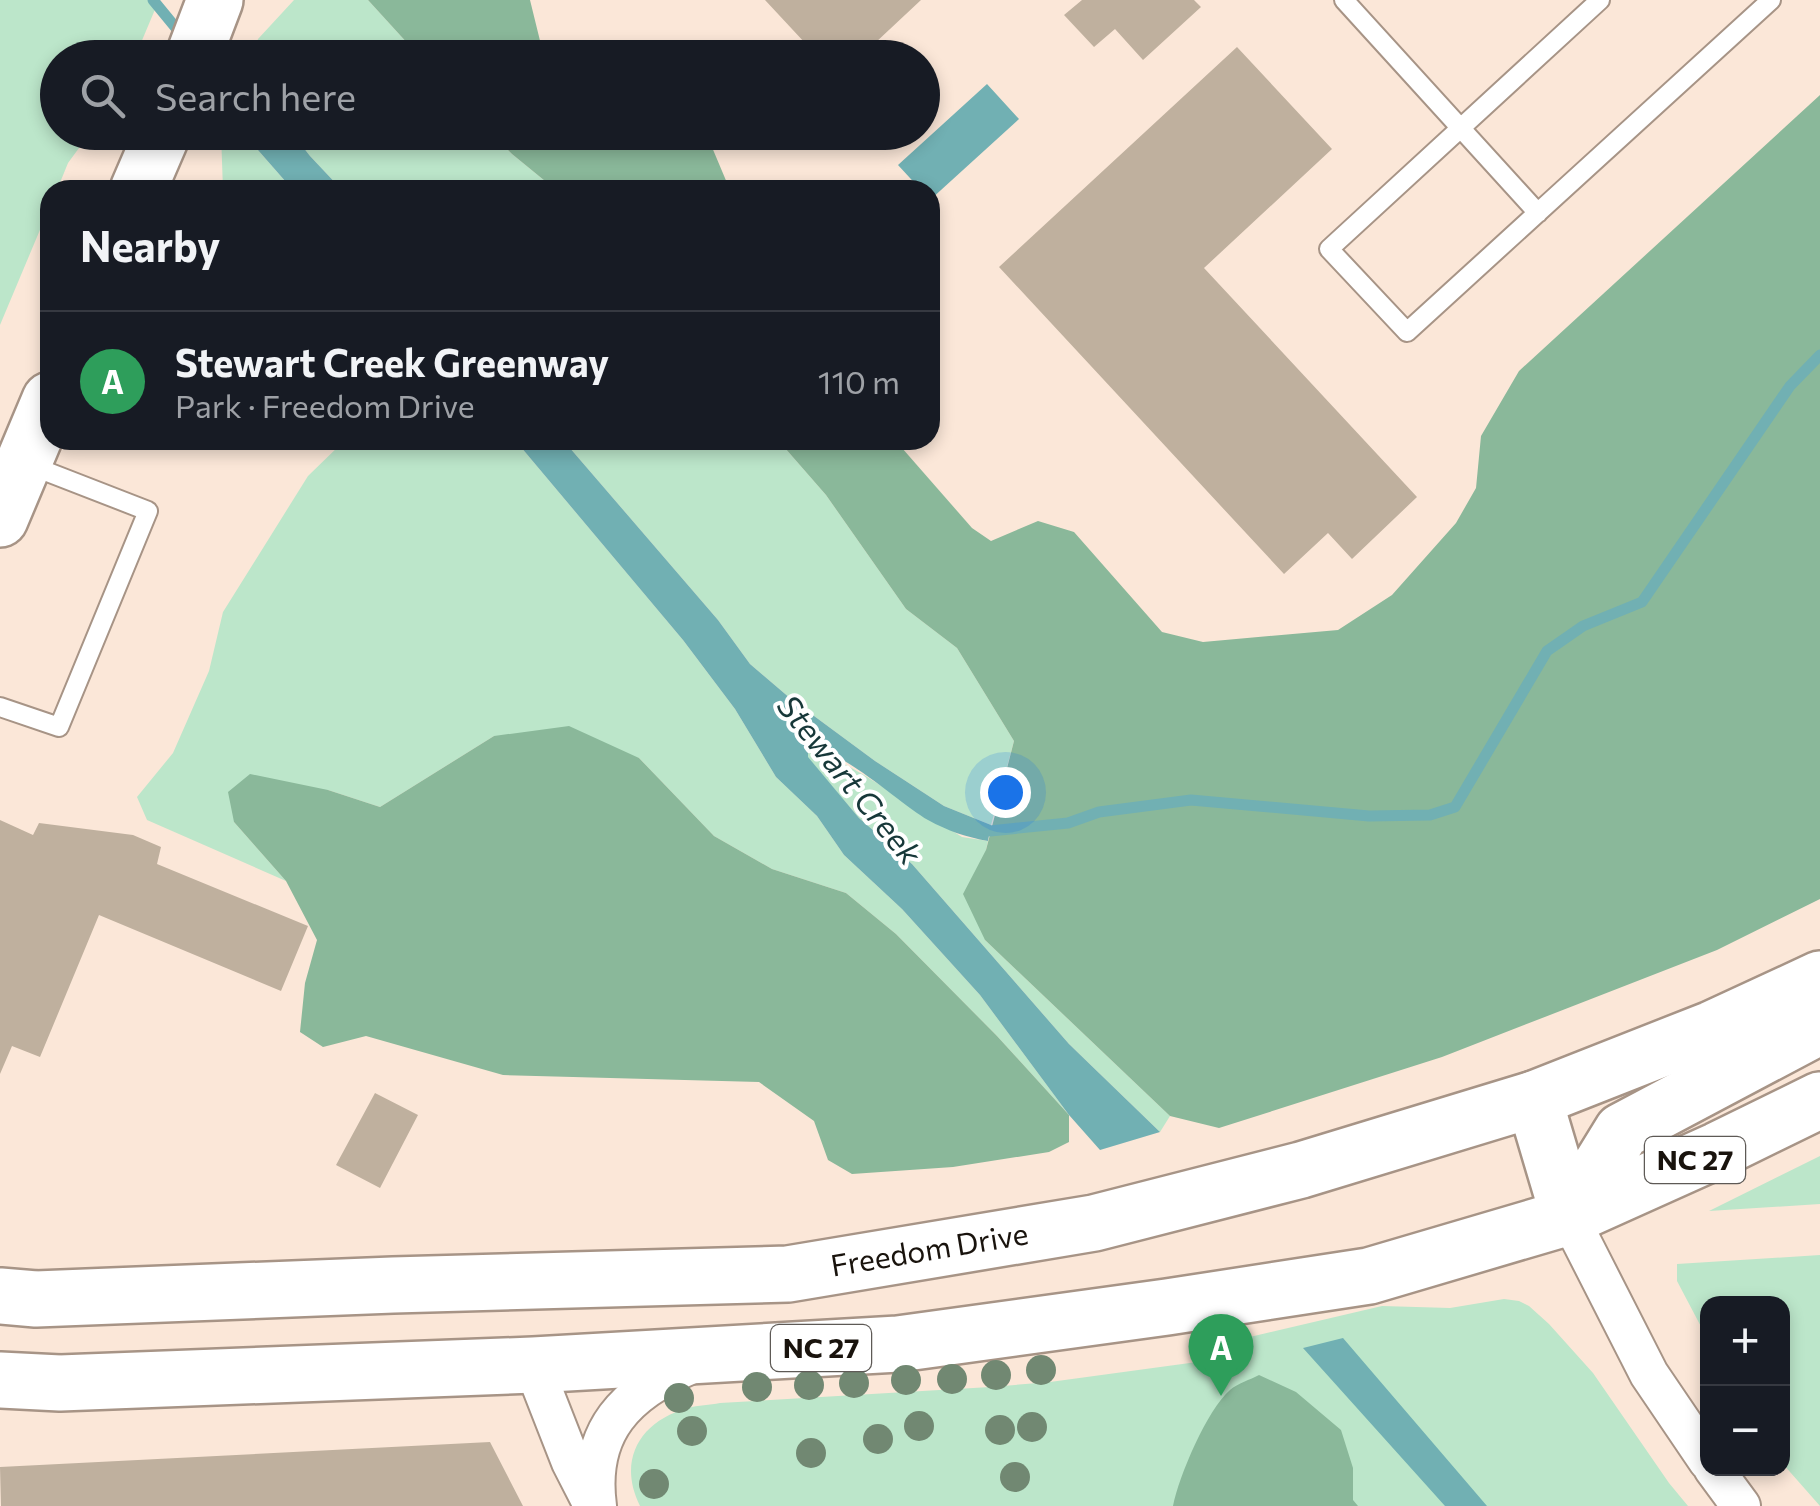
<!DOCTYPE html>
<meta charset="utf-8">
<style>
:root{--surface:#171b24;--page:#242831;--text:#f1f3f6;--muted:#9ea1a6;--line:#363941;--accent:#a755c5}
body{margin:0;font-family:Commissioner,sans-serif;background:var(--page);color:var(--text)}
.controls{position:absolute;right:30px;bottom:30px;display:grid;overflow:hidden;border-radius:20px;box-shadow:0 5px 15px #0003}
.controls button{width:90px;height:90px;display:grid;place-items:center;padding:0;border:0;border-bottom:2px solid var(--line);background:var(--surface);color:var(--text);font:50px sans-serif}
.you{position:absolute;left:1005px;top:792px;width:35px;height:35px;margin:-25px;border:8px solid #fff;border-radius:50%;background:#1a73e8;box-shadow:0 0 0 15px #1a73e833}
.badge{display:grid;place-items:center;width:65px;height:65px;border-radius:50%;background:var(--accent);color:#fff;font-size:32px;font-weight:700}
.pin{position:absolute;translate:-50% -82px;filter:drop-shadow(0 2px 5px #0008)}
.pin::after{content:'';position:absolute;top:52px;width:35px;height:30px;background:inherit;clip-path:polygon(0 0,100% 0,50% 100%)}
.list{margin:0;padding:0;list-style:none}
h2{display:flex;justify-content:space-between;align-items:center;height:130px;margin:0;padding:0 40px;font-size:42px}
h2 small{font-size:32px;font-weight:400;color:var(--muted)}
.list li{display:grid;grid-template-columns:65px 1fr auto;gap:30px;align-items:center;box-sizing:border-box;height:140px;padding:0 40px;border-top:2px solid var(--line)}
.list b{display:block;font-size:38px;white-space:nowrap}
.list p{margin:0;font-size:32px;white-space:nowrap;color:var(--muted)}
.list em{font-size:32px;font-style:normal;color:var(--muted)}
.icon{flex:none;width:55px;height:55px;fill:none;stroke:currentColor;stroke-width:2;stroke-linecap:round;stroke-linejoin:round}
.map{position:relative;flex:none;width:1820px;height:1506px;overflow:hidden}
.search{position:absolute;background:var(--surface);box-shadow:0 5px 15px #0003;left:40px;top:40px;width:900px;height:110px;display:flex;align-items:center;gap:25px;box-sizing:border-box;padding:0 35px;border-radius:55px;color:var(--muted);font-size:38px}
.panel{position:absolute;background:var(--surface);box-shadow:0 5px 15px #0003;left:40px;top:180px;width:900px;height:270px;border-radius:30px}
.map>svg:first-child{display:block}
.green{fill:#bce6ca}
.forest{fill:#8ab89a}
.water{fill:#71b0b3}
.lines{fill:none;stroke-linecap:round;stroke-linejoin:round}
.stream{stroke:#71b0b3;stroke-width:11}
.building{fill:#bfb09e}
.service-casing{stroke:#a79486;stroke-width:22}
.minor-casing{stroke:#a79486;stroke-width:42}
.primary-casing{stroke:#a79486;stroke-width:60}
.service{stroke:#fff;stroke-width:18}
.minor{stroke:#fff;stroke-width:38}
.primary{stroke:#fff;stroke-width:55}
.tree{fill:#718872}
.labels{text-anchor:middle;stroke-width:8;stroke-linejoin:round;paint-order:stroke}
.shield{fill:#fff;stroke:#5e5a56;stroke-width:2.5}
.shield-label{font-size:28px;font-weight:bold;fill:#19130d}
.street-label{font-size:30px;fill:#19130d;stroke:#fff}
.water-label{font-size:32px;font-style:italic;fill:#173839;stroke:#fff}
</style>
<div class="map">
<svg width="1820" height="1506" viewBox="0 0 1820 1506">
<rect width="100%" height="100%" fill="#fbe7d8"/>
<path class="green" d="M 0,0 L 159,0 L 135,57 L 58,58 L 58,132 L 90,133 L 68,163 L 57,190 L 50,190 L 50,206 L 0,325 Z
M 294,0 L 368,0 L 420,57 L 252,58 L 258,39 Z
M 221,133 L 243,133 L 293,190 L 223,190 Z
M 292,133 L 491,133 L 512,154 L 556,190 L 342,190 L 310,156 Z
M 345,440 L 515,440 L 683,640 L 735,709 L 776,777 L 817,816 L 844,855 L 902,909 L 980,995 L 1069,1115 L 997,1036 L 896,934 L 846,893 L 772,869 L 714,836 L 639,758 L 494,736 L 380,807 L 328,790 L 234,822 L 286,881 L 147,820 L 137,797 L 173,753 L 209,671 L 223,612 L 308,476 Z
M 563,440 L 778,440 L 826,495 L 906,609 L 957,648 L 1014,741 L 991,825 L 944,806 L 875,761 L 791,699 L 750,664 L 718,620 Z
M 814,747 L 864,775 L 962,837 L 988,841 L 986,850 L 985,940 L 1170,1116 L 1160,1132 L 1069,1044 L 912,864 L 859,818 L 807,757 L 808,748 Z
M 1820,1156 L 1820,1204 L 1709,1211 Z
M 1820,1255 L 1820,1506 L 1783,1464 L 1782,1304 L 1708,1304 L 1707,1338 L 1677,1281 L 1677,1264 Z
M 1504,1299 L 1519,1301 L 1529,1306 L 1549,1324 L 1593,1373 L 1669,1483 L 1688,1506 L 640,1506 C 617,1460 640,1421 688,1408 C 698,1405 710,1405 720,1403 L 990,1387 L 1050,1382 L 1197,1362 L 1215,1355 L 1237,1340 L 1382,1306 L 1450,1308 Z"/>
<path class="forest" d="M 368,0 L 530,0 L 544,57 L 420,57 Z
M 1820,95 L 1820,899 L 1717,950 L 1442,1057 L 1219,1128 L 1170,1116 L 985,940 L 963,894 L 986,850 L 1014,741 L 957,648 L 906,609 L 826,495 L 778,440 L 895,440 L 972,528 L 991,541 L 1038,521 L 1074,532 L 1162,632 L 1203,642 L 1338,630 L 1392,595 L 1456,523 L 1476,488 L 1481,436 L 1519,371 Z
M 491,133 L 706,133 L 730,190 L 556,190 L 512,154 Z
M 569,726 L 639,758 L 714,836 L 772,869 L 846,893 L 896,934 L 997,1036 L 1069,1115 L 1069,1142 L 1049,1152 L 953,1167 L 852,1174 L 828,1160 L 814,1121 L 759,1082 L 503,1075 L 366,1036 L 323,1047 L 300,1032 L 305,983 L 317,940 L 286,881 L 234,822 L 228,792 L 250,774 L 328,790 L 380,807 L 494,736 Z
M 1259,1375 L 1296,1392 L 1341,1430 L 1353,1468 L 1353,1500 L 1358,1506 L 1173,1506 C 1179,1476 1207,1410 1230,1390 C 1238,1383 1250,1380 1259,1375 Z"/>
<path class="water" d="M 987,84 L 1019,119 L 930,200 L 930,190 L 921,190 L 898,165 Z
M 243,133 L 292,133 L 310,156 L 342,190 L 293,190 Z
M 515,440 L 563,440 L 718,620 L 750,664 L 791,699 L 875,761 L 944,806 L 991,825 L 988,841 C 966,837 948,831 928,820 C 901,805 837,744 808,749 L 808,757 L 859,818 L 912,864 L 1069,1044 L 1160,1132 L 1100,1150 L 1069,1115 L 980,995 L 902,909 L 844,855 L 817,816 L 776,777 L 735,709 L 683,640 Z
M 1343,1338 L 1487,1506 L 1445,1506 L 1303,1348 Z"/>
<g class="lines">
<path class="stream" d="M 153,0 L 185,39
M 977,828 L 990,831 L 1068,823 L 1099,812 L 1191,800 L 1369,816 L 1430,815 L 1455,807 L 1547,651 L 1583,626 L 1642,602 L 1790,386 L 1820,355"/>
</g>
<path class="building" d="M 765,0 L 921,0 L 859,58 L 819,58 Z
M 1082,0 L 1194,0 L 1201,7 L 1143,60 L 1115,29 L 1094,47 L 1064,15 Z
M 1237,47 L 1332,149 L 1204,268 L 1417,497 L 1352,559 L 1328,533 L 1284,574 L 999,267 Z
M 0,820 L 33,835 L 39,823 L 133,835 L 161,847 L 157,864 L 308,926 L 281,991 L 99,915 L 40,1057 L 12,1046 L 0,1074 Z
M 375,1093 L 418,1115 L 380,1188 L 336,1165 Z
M 490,1442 L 523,1506 L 1,1506 L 0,1467 Z"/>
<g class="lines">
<defs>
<path id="service" d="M 1344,0 L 1538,213
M 1600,0 L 1329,249 L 1407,332 L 1771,0
M 0,707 L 59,727 L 148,511 L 27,464"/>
<path id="minor" d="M 1569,1217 L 1649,1374 L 1708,1461
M 533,1365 L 571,1462 L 593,1505
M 1713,1468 L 1741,1506
M 597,1506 C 587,1431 626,1392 692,1364"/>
<g id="primary">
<path d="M 193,58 L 215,0"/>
<path d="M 138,190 L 163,132"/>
<path d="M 0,519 L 50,400"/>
<path d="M 1534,1099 L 1569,1217"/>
<path d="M 1569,1217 L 1622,1131 L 1820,1026"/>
<path id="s1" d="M 0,1296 L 36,1299 L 393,1285 L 788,1274 L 1094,1223 L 1301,1170 L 1534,1099 L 1712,1029 L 1820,979"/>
<path d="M 0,1380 L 60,1383 L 533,1365 L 898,1344 L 1167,1307 L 1369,1276 L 1569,1217 L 1718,1150 L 1820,1100"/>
</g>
</defs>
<use href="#service" class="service-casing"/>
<use href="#minor" class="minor-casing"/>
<use href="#primary" class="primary-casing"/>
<use href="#service" class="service"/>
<use href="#minor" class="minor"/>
<use href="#primary" class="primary"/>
</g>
<g class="tree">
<circle cx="1041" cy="1370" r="15"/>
<circle cx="996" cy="1375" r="15"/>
<circle cx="952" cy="1379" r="15"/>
<circle cx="906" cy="1380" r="15"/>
<circle cx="854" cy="1383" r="15"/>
<circle cx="809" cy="1385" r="15"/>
<circle cx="757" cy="1387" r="15"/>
<circle cx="679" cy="1398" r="15"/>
<circle cx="919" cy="1426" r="15"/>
<circle cx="1032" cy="1427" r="15"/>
<circle cx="1000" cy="1430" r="15"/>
<circle cx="692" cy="1431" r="15"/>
<circle cx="878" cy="1439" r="15"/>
<circle cx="811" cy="1453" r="15"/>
<circle cx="1015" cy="1477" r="15"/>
<circle cx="654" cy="1484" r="15"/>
</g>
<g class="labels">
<g class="shield">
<rect x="1645" y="1137" width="100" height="46" rx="8"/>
<rect x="771" y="1325" width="100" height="46" rx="8"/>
</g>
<g class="shield-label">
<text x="1695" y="1170">NC 27</text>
<text x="821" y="1358">NC 27</text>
</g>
<g class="street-label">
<text dy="10" stroke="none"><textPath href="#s1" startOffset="932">Freedom Drive</textPath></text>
</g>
<g class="water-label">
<text transform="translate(849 780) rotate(51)" y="11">Stewart Creek</text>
</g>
</g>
</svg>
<div class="controls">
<button>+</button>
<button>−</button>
</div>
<div class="you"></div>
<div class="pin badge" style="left:1221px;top:1396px;background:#2e9e5b">A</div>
<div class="search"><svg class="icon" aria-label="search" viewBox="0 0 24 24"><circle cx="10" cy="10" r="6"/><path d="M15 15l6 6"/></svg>Search here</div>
<section class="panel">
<h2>Nearby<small></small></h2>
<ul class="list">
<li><span class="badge" style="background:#2e9e5b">A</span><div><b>Stewart Creek Greenway</b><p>Park · Freedom Drive</p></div><em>110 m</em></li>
</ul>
</section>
</div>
